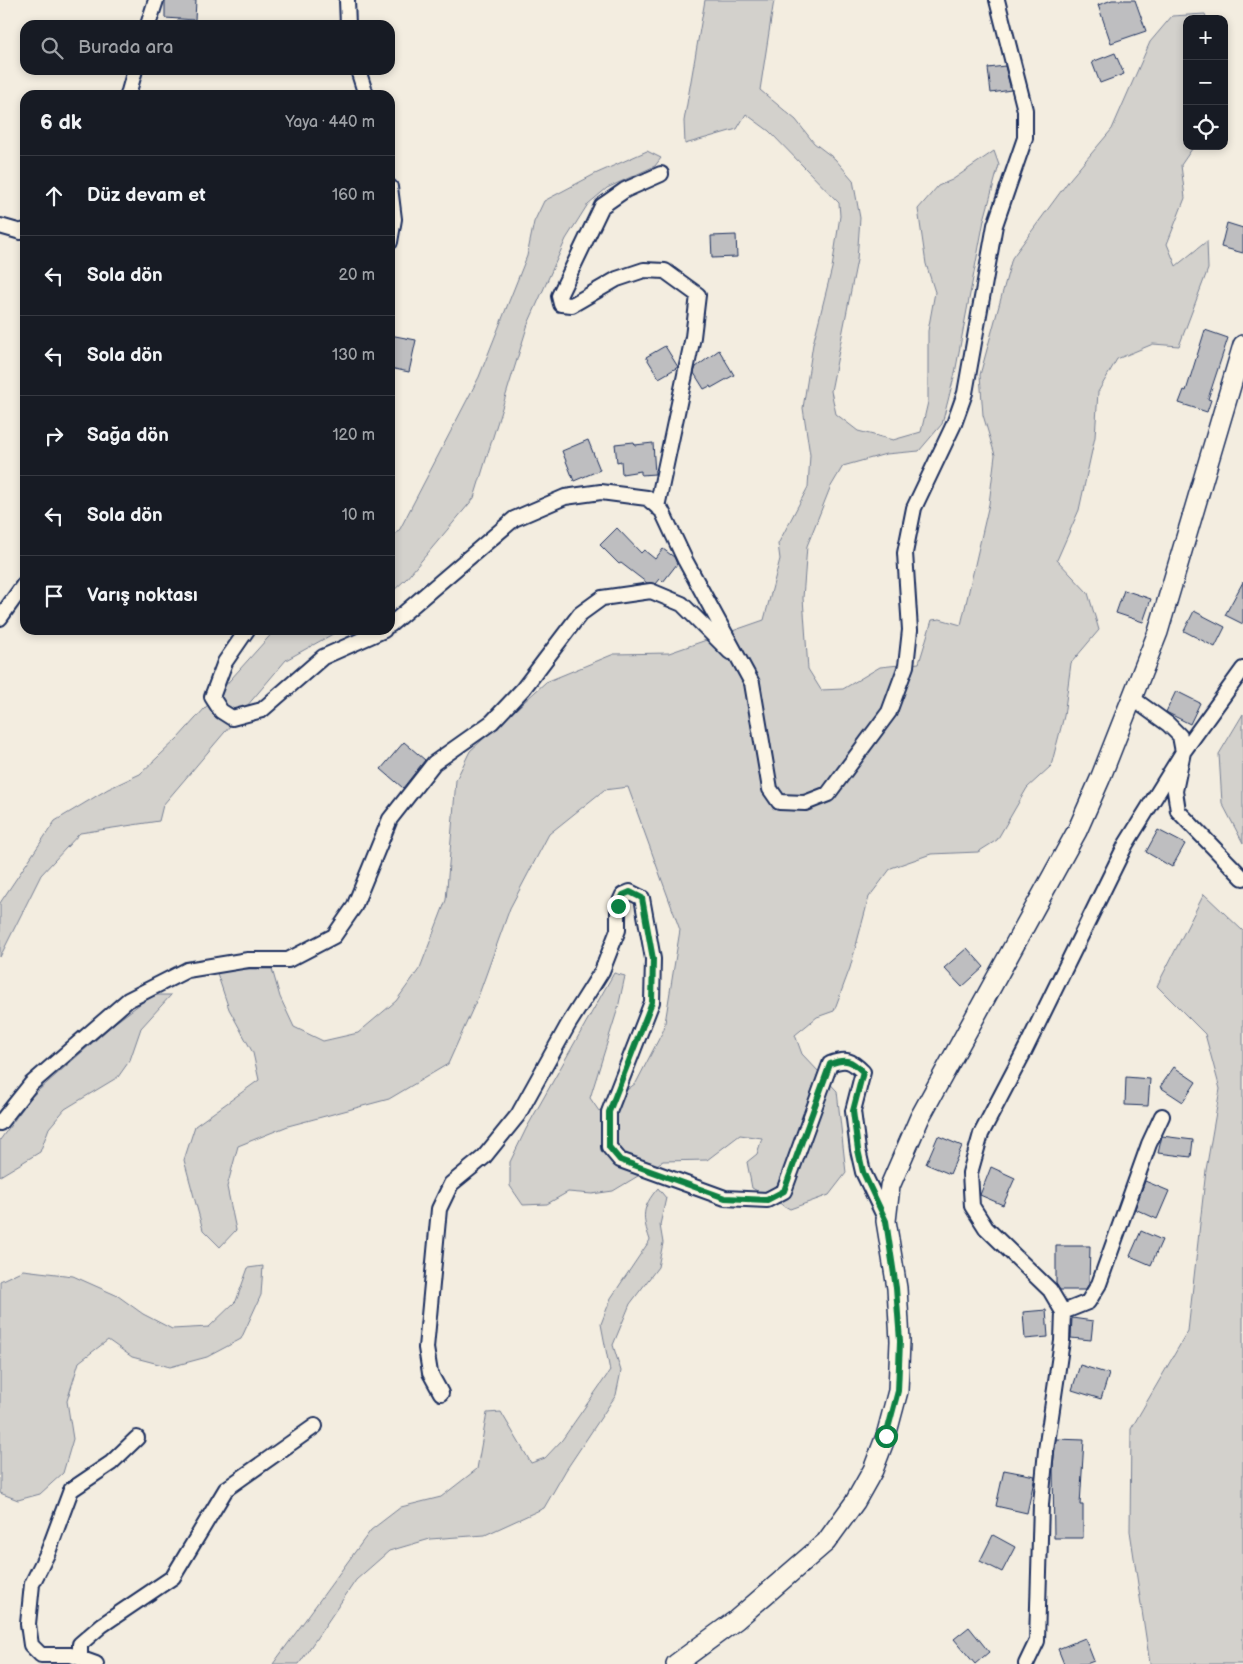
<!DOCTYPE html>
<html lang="tr">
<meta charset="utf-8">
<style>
:root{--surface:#171b24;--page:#242831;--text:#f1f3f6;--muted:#9ea1a6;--line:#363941}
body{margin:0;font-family:"Balsamiq Sans",sans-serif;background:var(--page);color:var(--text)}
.controls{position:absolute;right:15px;top:15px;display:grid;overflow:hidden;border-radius:10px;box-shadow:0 2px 8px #0003}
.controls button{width:45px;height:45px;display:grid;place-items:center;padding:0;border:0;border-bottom:1px solid var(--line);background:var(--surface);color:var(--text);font:25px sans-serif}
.stop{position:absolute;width:15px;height:15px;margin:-11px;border:4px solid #0b8043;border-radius:50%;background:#fff}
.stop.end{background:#0b8043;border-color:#fff;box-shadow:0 1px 5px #0008}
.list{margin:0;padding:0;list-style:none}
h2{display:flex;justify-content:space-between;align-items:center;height:65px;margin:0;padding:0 20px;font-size:21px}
h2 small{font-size:16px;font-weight:400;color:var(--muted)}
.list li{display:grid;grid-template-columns:32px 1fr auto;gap:15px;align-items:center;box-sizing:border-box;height:80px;padding:0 20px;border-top:1px solid var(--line)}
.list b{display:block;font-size:19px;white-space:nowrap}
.list em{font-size:16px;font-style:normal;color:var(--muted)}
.icon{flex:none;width:28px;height:28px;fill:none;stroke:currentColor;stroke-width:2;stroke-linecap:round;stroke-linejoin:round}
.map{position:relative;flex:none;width:1243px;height:1664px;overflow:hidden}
.search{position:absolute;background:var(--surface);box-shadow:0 2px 8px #0003;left:20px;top:20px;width:375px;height:55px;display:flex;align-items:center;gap:12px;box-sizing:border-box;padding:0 18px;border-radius:15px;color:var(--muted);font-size:19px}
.panel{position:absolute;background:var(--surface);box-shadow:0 2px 8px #0003;left:20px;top:90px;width:375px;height:545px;border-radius:15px}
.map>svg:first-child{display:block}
.green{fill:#d3d1cc;stroke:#778095}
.building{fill:#bebec0;stroke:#1b2f5e}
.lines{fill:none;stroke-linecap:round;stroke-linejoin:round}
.street-casing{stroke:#1b2f5e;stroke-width:18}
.secondary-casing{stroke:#1b2f5e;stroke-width:22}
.street{stroke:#fcf5e5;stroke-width:14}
.secondary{stroke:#fcf5e5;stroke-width:19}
.route{stroke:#0b8043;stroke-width:6}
</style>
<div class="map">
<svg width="1243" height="1664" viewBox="0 0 1243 1664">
<rect width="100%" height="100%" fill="#f3ede0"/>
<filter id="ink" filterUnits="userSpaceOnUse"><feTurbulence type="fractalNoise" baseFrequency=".02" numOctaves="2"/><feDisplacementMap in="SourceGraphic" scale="10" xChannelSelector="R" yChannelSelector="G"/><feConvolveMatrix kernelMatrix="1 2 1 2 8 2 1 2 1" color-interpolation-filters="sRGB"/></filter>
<g filter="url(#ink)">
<path class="green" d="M 705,0 L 774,0 L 760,90 L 796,120 L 814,143 L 835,159 L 853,180 L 860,218 L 857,260 L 831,391 L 836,414 L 858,431 L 893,440 L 921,432 L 928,402 L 928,331 L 935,292 L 926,264 L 918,209 L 938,186 L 952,180 L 994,151 L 999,165 L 984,220 L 955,373 L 942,424 L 919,451 L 886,454 L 843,466 L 830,488 L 807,546 L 803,598 L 808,669 L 821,690 L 843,689 L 880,667 L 919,663 L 932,620 L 940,619 L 961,625 L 989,504 L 995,455 L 983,415 L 980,375 L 1012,258 L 1070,179 L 1112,129 L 1150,42 L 1172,16 L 1205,14 L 1207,19 L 1187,19 L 1187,146 L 1194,146 L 1181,165 L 1185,198 L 1167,244 L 1176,266 L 1207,241 L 1208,269 L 1179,346 L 1153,344 L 1117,359 L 1098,392 L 1095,437 L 1079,510 L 1057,560 L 1088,593 L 1099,630 L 1071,663 L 1064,716 L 1051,766 L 1027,788 L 997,840 L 978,852 L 931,854 L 891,868 L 869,897 L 850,968 L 834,1011 L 817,1017 L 795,1035 L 802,1054 L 837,1091 L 846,1173 L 829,1195 L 790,1209 L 752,1188 L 747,1162 L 757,1154 L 762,1138 L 740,1135 L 707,1160 L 663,1161 L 613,1191 L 592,1194 L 568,1192 L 547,1204 L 523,1205 L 510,1186 L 510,1162 L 526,1129 L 614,973 L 625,976 L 618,1008 L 590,1098 L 599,1111 L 636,1083 L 664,1029 L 680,930 L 628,787 L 604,790 L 549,834 L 510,908 L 478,997 L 448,1064 L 389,1099 L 288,1126 L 238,1146 L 227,1187 L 236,1230 L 220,1247 L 203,1230 L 184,1160 L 195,1126 L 259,1080 L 253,1053 L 229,1009 L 217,973 L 235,969 L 272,969 L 280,997 L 294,1027 L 323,1041 L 358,1033 L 396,1001 L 420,968 L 446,900 L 456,780 L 470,751 L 546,682 L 614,654 L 669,653 L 764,620 L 780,559 L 778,544 L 808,487 L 810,455 L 803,408 L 813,344 L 832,268 L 840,216 L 839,203 L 769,131 L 746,114 L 737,129 L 685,144 L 684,121 Z
M 647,151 L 661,158 L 655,166 L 607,188 L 588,204 L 566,239 L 528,324 L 474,498 L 406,579 L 390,594 L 390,540 L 400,529 L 479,377 L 527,256 L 534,222 L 544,201 L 595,174 Z
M 275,630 L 340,630 L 286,660 L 163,805 L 159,821 L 80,833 L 41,875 L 0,957 L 0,903 L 55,821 L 108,789 L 140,774 L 178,738 Z
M 1243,714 L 1243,843 L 1222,803 L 1219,754 Z
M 1204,894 L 1243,931 L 1243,1664 L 1150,1664 L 1130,1531 L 1131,1429 L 1188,1331 L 1206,1170 L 1220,1089 L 1205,1034 L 1157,986 Z
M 152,995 L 171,995 L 141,1028 L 130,1060 L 118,1077 L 65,1109 L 49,1128 L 40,1152 L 0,1176 L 0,1140 L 31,1097 L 116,1022 Z
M 658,1188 L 666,1198 L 660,1225 L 663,1243 L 658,1267 L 630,1304 L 613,1345 L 621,1371 L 616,1395 L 566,1470 L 544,1508 L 485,1535 L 430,1539 L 389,1551 L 356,1580 L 299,1664 L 273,1664 L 371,1530 L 401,1507 L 441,1497 L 477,1469 L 487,1413 L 501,1412 L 531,1463 L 545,1458 L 562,1440 L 610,1371 L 601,1324 L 611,1298 L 650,1240 C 642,1217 641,1208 658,1188 Z
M 263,1266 L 261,1295 L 241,1339 L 207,1357 L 170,1367 L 132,1357 L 108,1340 L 79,1362 L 67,1401 L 73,1439 L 63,1473 L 40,1494 L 18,1500 L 0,1493 L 0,1281 L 23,1270 L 73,1276 L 118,1296 L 143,1314 L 172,1329 L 209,1327 L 236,1301 L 248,1268 Z"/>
<path class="building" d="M 165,0 L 196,0 L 195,20 L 165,18 Z
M 1112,0 L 1135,0 L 1146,31 L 1111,43 L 1098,5 Z
M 1115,53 L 1124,74 L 1100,83 L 1092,62 Z
M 1005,66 L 1011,90 L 991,93 L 988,68 Z
M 1227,223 L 1243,228 L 1243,253 L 1221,247 Z
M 736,235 L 737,257 L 712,258 L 711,236 Z
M 1205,330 L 1228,338 L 1208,399 L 1211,400 L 1207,412 L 1179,403 L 1184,390 L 1186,391 Z
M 390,335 L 416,340 L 409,372 L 390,368 Z
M 665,346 L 678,367 L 659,378 L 646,357 Z
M 719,350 L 734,375 L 711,388 L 710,386 L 704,389 L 694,373 L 696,367 Z
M 588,440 L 600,470 L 574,481 L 562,451 Z
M 634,442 L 635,445 L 653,443 L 655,474 L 641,475 L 641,471 L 622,474 L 621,461 L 617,462 L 615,444 Z
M 617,528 L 641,553 L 644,550 L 655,559 L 663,549 L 674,557 L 677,564 L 663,582 L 660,579 L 656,584 L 647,583 L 621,563 L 619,564 L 600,545 Z
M 1243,582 L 1243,624 L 1225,615 Z
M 1124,590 L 1151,599 L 1143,622 L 1116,613 Z
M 1194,611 L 1225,627 L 1215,647 L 1184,631 Z
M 1176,691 L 1200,703 L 1190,724 L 1166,712 Z
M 404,742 L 425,760 L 403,788 L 381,769 Z
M 1158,830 L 1185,844 L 1172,867 L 1146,852 Z
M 967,948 L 984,967 L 962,987 L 944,968 Z
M 1174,1067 L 1196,1082 L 1183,1102 L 1160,1087 Z
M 1126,1077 L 1150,1079 L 1148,1106 L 1125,1105 Z
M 938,1136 L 962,1146 L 950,1174 L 926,1164 Z
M 1162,1136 L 1193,1140 L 1191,1157 L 1158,1153 Z
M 991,1167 L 1015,1178 L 1003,1205 L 980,1195 Z
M 1145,1181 L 1169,1191 L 1157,1219 L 1135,1209 Z
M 1141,1231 L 1162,1240 L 1151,1265 L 1130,1256 Z
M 1056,1246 L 1090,1246 L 1089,1284 L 1085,1290 L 1060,1290 L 1056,1284 Z
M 1046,1310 L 1048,1337 L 1025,1339 L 1023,1312 Z
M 1072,1318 L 1093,1321 L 1091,1340 L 1071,1338 Z
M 1080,1365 L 1109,1374 L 1101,1399 L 1072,1390 Z
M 1056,1439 L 1084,1440 L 1080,1505 L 1083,1505 L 1083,1538 L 1054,1538 L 1053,1466 Z
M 1004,1470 L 1035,1476 L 1027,1513 L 996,1506 Z
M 993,1535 L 1015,1547 L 1002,1572 L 980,1561 Z
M 969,1627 L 989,1652 L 975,1664 L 954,1639 Z
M 1085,1638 L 1094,1661 L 1086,1664 L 1064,1664 L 1058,1649 Z"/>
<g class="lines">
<defs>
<path id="street" d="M 347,0 L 348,25
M 148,25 L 156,0
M 358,70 L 366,95
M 128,95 L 135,70
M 390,187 L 394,219 L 390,242
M 0,226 L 21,232 L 25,230
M 657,507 L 693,337 L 698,295 L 665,271 L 644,270 L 617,279 L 572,305 L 561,304 L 559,296 L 602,206 L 625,190 L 661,174
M 0,618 L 25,583
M 390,625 L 514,519 L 565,497 L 601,492 L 647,498 L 662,511 L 685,560 L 752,683 L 770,789 L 779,802 L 805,803 L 828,794 L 889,712 L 906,666 L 910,630 L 905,553 L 914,508 L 954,424 L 965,393 L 995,225 L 1025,138 L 1025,110 L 997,0
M 247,630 L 225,662 L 212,697 L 221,711 L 232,718 L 262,710 L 323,657 L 384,630
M 1132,698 L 1168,724 L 1180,736 L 1183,752 L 1175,791 L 1178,811 L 1243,878
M 0,1123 L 31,1084 L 128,1000 L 187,970 L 248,960 L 288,960 L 334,936 L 354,907 L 390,819 L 434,763 L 492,722 L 523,689 L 580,614 L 602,598 L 651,591 L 682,604 L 730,652
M 1063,1312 L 1088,1302 L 1099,1284 L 1149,1144 L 1162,1116
M 441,1393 L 430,1373 L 426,1348 L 439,1209 L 451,1184 L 484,1157 L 518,1115 L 568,1025 L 602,971 L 618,930 L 618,906 L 623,895 L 630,892 L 642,898 L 653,959 L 652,1002 L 609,1112 L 609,1147 L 620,1160 L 725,1198 L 767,1200 L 784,1191 L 830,1064 C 846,1058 851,1060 863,1072 L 853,1111 L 858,1150 L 863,1172 L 886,1220
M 80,1658 L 80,1644 L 102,1625 L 173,1577 L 226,1489 L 315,1426
M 96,1664 L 71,1655 L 41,1655 L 31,1645 L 28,1624 L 32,1584 L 48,1552 L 71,1490 L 111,1463 L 137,1438
M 1026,1664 L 1037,1641 L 1041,1504 L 1046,1450 L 1062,1341 L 1063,1312 L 1050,1290 L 986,1228 L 972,1206 L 970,1173 L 981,1134 L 1025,1050 L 1126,844 L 1183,752 L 1243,669"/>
<path id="secondary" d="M 676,1664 L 736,1620 L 826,1542 L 855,1502 L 873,1470 L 886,1436 L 898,1391 L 900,1341 L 897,1288 L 886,1221 L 890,1186 L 920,1117 L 1077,831 L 1100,779 L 1158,632 L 1243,345"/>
</defs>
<use href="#street" class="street-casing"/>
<use href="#secondary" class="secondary-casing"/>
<use href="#street" class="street"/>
<use href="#secondary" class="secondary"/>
</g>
</g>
<g class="lines" filter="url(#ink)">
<path class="route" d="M 618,906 L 623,895 L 630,892 L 642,898 L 653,959 L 652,1002 L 609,1112 L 609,1147 L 620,1160 L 725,1198 L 767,1200 L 784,1191 L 830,1064 C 846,1058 851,1060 863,1072 L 853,1111 L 858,1150 L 863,1172 L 886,1221 L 896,1288 L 900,1341 L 898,1391 L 886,1436"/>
</g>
</svg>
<div class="controls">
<button>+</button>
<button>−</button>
<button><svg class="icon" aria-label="locate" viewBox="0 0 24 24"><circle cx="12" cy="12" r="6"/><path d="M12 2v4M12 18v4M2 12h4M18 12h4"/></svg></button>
</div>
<div class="stop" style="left:886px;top:1436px"></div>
<div class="stop end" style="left:618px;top:906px"></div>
<div class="search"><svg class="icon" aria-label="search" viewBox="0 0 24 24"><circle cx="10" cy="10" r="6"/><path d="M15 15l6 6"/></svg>Burada ara</div>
<section class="panel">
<h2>6 dk<small>Yaya · 440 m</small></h2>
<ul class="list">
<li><svg class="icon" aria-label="ahead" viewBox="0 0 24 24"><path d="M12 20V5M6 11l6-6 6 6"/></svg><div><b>Düz devam et</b></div><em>160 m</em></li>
<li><svg class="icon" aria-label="left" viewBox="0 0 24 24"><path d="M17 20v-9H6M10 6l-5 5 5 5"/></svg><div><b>Sola dön</b></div><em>20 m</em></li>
<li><svg class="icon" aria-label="left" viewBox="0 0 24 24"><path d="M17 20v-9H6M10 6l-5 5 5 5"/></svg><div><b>Sola dön</b></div><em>130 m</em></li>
<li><svg class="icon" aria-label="right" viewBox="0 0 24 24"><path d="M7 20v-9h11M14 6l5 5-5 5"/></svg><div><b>Sağa dön</b></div><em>120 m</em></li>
<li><svg class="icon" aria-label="left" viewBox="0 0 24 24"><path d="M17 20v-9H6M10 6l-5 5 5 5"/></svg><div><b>Sola dön</b></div><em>10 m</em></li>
<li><svg class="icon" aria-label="arrive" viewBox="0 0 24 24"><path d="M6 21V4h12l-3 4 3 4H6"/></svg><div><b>Varış noktası</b></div></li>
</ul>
</section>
</div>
